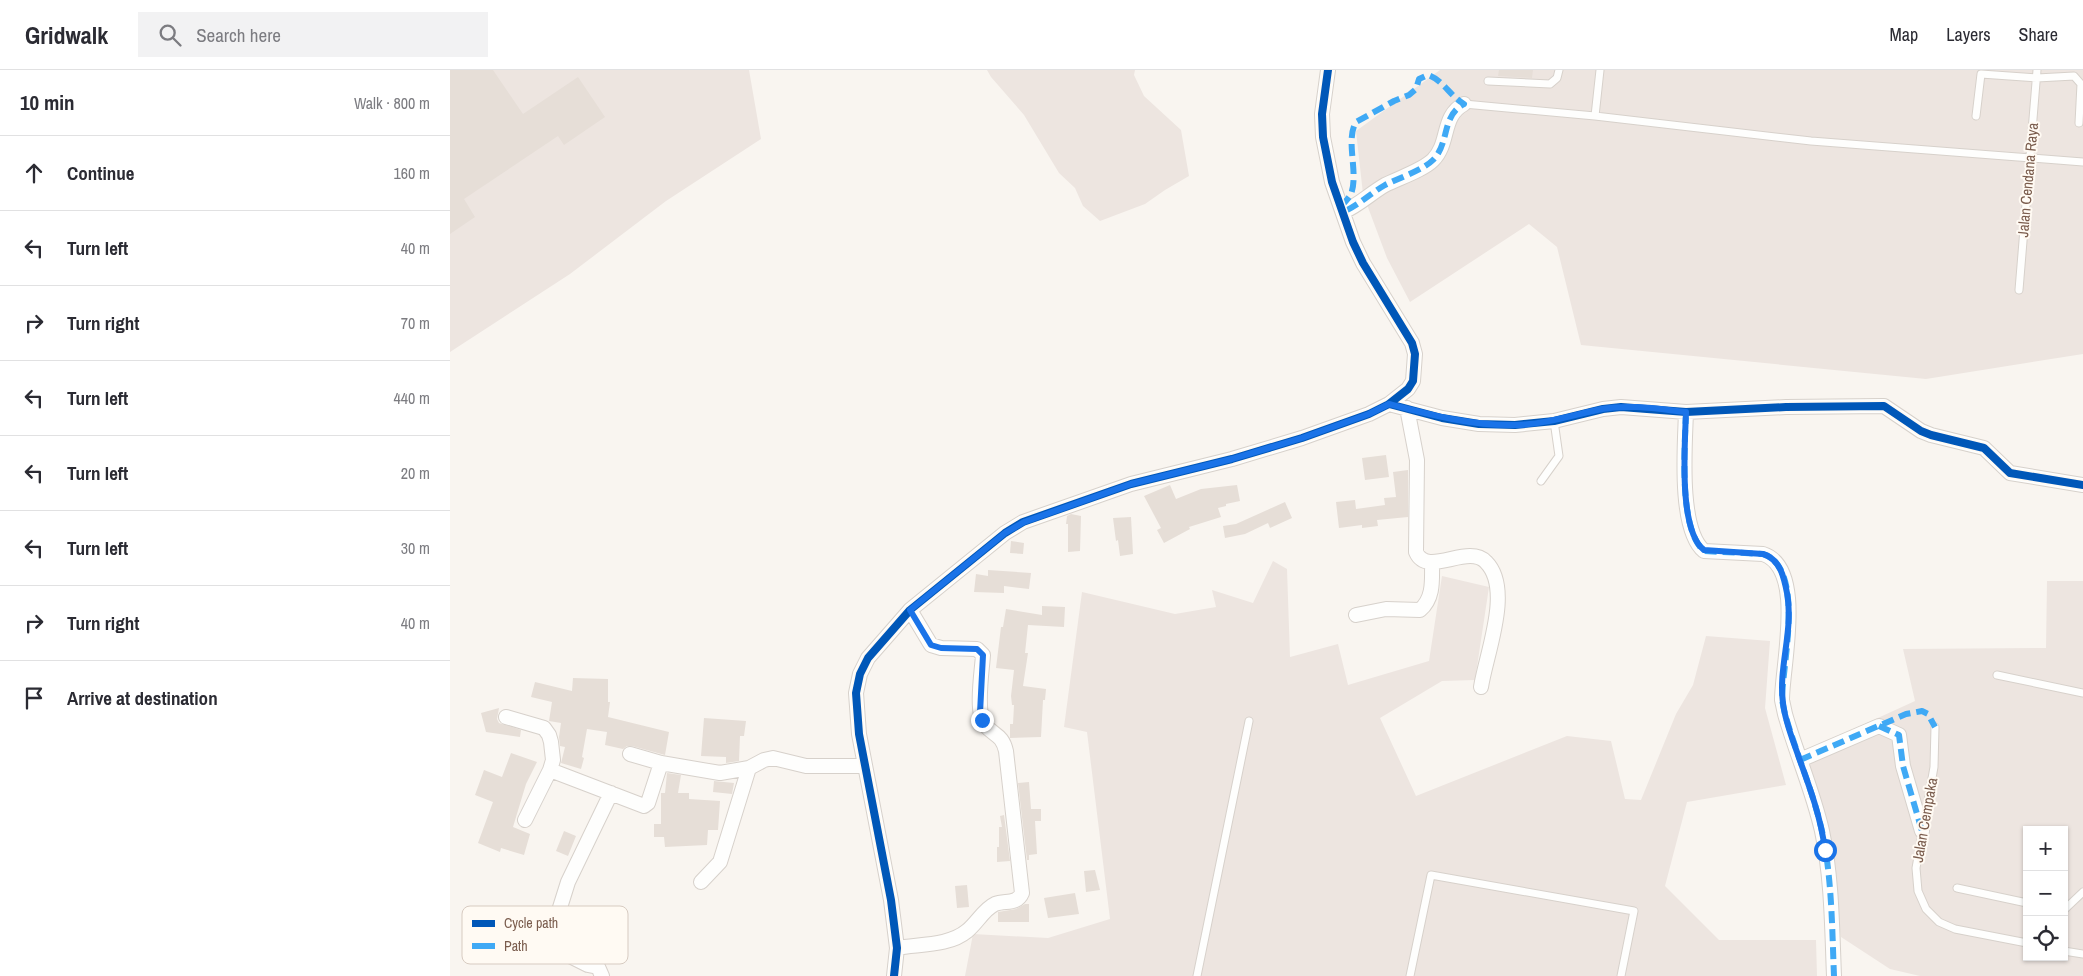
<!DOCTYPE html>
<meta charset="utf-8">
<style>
:root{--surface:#fff;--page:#f2f2f3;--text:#2b2b33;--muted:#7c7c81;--line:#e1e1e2}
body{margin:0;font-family:"Archivo Narrow",sans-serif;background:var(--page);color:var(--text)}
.controls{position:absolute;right:15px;bottom:15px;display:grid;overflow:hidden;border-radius:0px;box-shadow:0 1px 4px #0004}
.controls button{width:45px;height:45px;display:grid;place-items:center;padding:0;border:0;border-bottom:1px solid var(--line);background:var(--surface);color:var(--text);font:25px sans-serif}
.stop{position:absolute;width:15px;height:15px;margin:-11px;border:4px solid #1a73e8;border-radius:50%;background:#fff}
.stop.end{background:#1a73e8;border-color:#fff;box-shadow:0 1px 5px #0008}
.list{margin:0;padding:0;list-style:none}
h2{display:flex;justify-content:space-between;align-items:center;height:65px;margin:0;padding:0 20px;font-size:21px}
h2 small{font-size:16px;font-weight:400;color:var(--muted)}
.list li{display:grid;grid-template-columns:32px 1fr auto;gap:15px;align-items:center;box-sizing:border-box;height:75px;padding:0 20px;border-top:1px solid var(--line)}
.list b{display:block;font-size:19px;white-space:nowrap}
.list em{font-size:16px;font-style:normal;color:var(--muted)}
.icon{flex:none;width:28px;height:28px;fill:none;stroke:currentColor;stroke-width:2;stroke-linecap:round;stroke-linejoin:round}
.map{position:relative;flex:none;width:1633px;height:906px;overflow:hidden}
header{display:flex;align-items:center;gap:30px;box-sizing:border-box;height:70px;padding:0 25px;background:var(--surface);border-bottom:1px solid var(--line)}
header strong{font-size:24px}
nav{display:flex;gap:28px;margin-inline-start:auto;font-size:18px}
.search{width:350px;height:45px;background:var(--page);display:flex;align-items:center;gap:12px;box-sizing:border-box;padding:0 18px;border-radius:0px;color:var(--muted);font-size:19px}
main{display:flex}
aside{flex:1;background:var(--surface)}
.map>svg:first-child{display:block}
.industrial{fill:#ede5e0;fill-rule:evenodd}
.building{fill:#e6ded7}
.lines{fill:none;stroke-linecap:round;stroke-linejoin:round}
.service-casing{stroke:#d7d1cb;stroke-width:9}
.minor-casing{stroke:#d7d1cb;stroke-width:16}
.service{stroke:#fefefd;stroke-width:7}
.minor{stroke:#fefefd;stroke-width:14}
.quiet{stroke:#3fa9f5;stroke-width:6;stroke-dasharray:12 6;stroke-linecap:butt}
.cycleway-casing{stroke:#fffaf3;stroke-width:11}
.cycleway{stroke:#0057b8;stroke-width:8}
.route{stroke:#1a73e8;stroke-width:6}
.labels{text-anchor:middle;stroke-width:4;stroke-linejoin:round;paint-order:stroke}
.street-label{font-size:15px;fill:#7a5c4d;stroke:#fffaf3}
.key{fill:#fffaf3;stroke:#d7cbc1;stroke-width:1}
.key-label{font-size:14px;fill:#7a5c4d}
</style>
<header>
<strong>Gridwalk</strong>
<div class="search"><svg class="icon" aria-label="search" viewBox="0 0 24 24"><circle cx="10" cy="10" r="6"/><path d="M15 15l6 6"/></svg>Search here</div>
<nav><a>Map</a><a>Layers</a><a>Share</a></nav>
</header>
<main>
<aside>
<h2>10 min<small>Walk · 800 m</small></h2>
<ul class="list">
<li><svg class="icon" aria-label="ahead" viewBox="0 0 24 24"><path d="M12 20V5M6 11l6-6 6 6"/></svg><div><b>Continue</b></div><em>160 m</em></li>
<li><svg class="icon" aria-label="left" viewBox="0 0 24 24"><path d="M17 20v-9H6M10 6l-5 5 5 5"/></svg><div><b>Turn left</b></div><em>40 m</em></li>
<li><svg class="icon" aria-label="right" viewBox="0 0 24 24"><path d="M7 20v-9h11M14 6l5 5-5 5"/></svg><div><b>Turn right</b></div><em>70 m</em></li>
<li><svg class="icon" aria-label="left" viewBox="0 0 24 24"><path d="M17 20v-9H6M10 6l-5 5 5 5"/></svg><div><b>Turn left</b></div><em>440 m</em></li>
<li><svg class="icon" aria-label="left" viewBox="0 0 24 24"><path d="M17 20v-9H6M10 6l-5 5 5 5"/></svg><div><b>Turn left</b></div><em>20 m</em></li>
<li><svg class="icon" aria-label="left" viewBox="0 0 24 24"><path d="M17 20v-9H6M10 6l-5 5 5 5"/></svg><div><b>Turn left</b></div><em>30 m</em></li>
<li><svg class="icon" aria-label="right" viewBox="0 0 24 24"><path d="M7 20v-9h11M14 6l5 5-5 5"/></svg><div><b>Turn right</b></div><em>40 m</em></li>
<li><svg class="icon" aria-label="arrive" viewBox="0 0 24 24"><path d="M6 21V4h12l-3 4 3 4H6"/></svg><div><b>Arrive at destination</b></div></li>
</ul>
</aside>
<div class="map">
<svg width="1633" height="906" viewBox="0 0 1633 906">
<rect width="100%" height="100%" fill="#f9f5f0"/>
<path class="industrial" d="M 0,0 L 299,0 L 311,69 L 216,131 L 120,204 L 0,282 Z
M 537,0 L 685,0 L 684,5 L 694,26 L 731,60 L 739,106 L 715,120 L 695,134 L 650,151 L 633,136 L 625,118 L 609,103 L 574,45 L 541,7 Z
M 990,0 L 1633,0 L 1633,284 L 1476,309 L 1131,275 L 1107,177 L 1079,154 L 960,232 L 937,188 L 913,124 L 906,61 Z
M 823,491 L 837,499 L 840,587 L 888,574 L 898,615 L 979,591 L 992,506 L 1039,517 L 1025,610 L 992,611 L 930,648 L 966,726 L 1117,666 L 1161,671 L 1175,729 L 1191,730 L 1226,644 L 1243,615 L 1256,566 L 1320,571 L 1315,638 L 1336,715 L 1237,732 L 1215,816 L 1269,870 L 1366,870 L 1367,906 L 515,906 L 523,864 L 598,868 L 660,849 L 637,662 L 614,657 L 632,522 L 725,544 L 766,537 L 762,520 L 803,533 Z
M 1597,511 L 1633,511 L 1633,906 L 1470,906 L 1440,899 L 1391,867 L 1375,755 L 1349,684 L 1465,631 L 1453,579 L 1596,578 ZM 1577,760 L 1614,760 L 1614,887 L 1577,887 Z"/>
<path class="building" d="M 0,0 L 43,0 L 73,44 L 128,7 L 155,47 L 114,75 L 108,66 L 14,129 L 25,147 L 0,164 Z
M 1049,0 L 1083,0 L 1082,8 L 1048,6 Z
M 936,385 L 939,407 L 915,410 L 912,388 Z
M 958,400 L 958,447 L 927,450 L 928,456 L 912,458 L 912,455 L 889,458 L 886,432 L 905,430 L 906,439 L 935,435 L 934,428 L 946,427 L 943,402 Z
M 720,415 L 726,429 L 751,419 L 787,415 L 790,431 L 776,434 L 776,436 L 768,438 L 771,447 L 739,457 L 740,459 L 714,473 L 707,460 L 711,458 L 694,426 Z
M 835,432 L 842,448 L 820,458 L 818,453 L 795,464 L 775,468 L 773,456 L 786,454 Z
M 621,444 L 631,446 L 630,481 L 618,482 L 618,454 L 616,454 L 617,446 Z
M 681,447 L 683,484 L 670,486 L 668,470 L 666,471 L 663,448 Z
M 561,471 L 574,473 L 573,484 L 560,483 Z
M 538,500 L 581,503 L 579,519 L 554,516 L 554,523 L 524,522 L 526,504 L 538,506 Z
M 592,536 L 615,537 L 614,557 L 578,555 L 575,583 L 578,583 L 573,616 L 596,619 L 595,630 L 593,630 L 591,667 L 560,668 L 560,654 L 563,654 L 564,635 L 562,635 L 561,626 L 564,600 L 546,598 L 551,557 L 553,557 L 556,539 L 592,545 Z
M 123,608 L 158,609 L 158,632 L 160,632 L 158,647 L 219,662 L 215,685 L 182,676 L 177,676 L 173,679 L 155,675 L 157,662 L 137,659 L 132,687 L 134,688 L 131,699 L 111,693 L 115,677 L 110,676 L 109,667 L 111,653 L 99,651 L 102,632 L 81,627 L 85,612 L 122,621 Z
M 49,638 L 47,649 L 49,653 L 71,660 L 70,667 L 36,662 L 31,643 Z
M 254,648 L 296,651 L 294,666 L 290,666 L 289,691 L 276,693 L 276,687 L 251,686 Z
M 61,683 L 87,692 L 76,714 L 63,757 L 80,764 L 74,785 L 51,778 L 50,782 L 28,773 L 43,732 L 25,725 L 34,700 L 52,707 Z
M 217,703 L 231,705 L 228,723 L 239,723 L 239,729 L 270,731 L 268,760 L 258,760 L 257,775 L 215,777 L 214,767 L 204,767 L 204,754 L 211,754 L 211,723 L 215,723 Z
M 264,711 L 284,713 L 282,724 L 263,722 Z
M 579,712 L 581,739 L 591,739 L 591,751 L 585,751 L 587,784 L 579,785 L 579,790 L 577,790 L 568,713 Z
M 554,745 L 560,791 L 547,792 L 547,777 L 549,777 L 549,757 L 552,757 L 550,746 Z
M 114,761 L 126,766 L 118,786 L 106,781 Z
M 645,800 L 650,820 L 636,822 L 634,801 Z
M 517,815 L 519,837 L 507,838 L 505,816 Z
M 625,823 L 629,844 L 598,848 L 594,828 Z
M 575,834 L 579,834 L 579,852 L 548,852 L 548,842 L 566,839 Z"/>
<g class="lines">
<defs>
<path id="service" d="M 1038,11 L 1100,14 L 1107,8 L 1109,0
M 1014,34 L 1145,46 L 1361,71 L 1633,92
M 1145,46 L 1150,0
M 1526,46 L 1531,4 L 1587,8 L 1624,6 L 1631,14 L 1629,53
M 1569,220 L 1587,0
M 1091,411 L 1109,386 L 1104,351
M 1547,605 L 1633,623
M 1485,657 L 1484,697 L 1466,798 L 1468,821 L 1476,839 L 1489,852 L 1505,859 L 1577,873
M 1507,818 L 1577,833
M 1614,840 L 1633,822
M 1614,881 L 1633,884
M 747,906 L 799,651
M 960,906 L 981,805 L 1184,841 L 1171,906"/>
<path id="minor" d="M 893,142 C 909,135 921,123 935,115 C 949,108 973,100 983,90 C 1000,73 991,46 1014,34
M 939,334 L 992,348 L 1029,354 L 1065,355 L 1104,351 L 1153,339 L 1171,337 L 1236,342 L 1336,337 L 1434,336 L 1471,361 L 1481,365 L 1534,378 L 1560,403 L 1633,415
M 957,338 L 967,390 L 966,482 C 977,508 1018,473 1036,492 C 1063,519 1036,584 1031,617
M 1236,342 C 1235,374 1228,459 1254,481 L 1313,484 C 1356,498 1332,595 1332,630 L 1335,644 C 1346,683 1363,721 1372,761 C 1382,808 1382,858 1384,906
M 906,545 L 936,539 L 970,540 C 984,528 982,510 982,493
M 56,647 L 94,658 L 99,665 L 101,672 L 103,690 L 100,700 L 75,750
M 180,684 L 211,693 L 270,703 L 299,698 L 314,690 L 323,688 L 356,696 L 414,696
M 1350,690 L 1429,656 L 1449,665 L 1453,696 L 1472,761
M 100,700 L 194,736 L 198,733 L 211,693
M 251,812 L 270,792 L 299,698
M 447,878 C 469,874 499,876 517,861 C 527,853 534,839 545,834 C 555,830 567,835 572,823 L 556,681 C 552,664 544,666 535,655 C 525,643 532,601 533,585 L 527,579 L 491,578 L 481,575 L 460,540
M 152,906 L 148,897 L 138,895 L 104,878 L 102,863 L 118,812 L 161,723
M 444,906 L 447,878 L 441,830 L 409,664 L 406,623 L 410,604 L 418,588 L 460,540 L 555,463 L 573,452 L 681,414 L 782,389 L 852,368 L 919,344 L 939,334 L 958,319 L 963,311 L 965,284 L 962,273 L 913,193 L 903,172 L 882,112 L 873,67 L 872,44 L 878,0"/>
</defs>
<use href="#service" class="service-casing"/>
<use href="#minor" class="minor-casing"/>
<use href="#service" class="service"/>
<use href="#minor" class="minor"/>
<path class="quiet" d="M 891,136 C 894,133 899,128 901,124 C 909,103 895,70 906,52 L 944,31 L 959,25 L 966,19 L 969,9 L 978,5 C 993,10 1000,26 1014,34 C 991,46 1000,73 983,90 C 973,100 949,108 935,115 C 921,123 909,135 893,142
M 1236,342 C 1235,374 1228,459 1254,481 L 1313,484 C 1356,498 1332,595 1332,630 L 1335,644 C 1346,683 1363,721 1372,761 C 1382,808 1382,858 1384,906
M 1429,656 L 1449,665 L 1453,696 L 1472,761
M 1350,690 L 1456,644 L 1472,641 L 1478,644 L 1485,657"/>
<defs>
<path id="cycleway" d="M 939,334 L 992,348 L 1029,354 L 1065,355 L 1104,351 L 1153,339 L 1171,337 L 1236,342 L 1336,337 L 1434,336 L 1471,361 L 1481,365 L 1534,378 L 1560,403 L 1633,415
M 444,906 L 447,878 L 441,830 L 409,664 L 406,623 L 410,604 L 418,588 L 460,540 L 555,463 L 573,452 L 681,414 L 782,389 L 852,368 L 919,344 L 939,334 L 958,319 L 963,311 L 965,284 L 962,273 L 913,193 L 903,172 L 882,112 L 873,67 L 872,44 L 878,0"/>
</defs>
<use href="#cycleway" class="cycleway-casing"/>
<use href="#cycleway" class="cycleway"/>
</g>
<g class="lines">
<path class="route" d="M 532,650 L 530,643 L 533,585 L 527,579 L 491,578 L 481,575 L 460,540 L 555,463 L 574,452 L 681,414 L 782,389 L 852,368 L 919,344 L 939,334 C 981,345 1022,356 1066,355 C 1096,354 1123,345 1152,339 C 1179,334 1208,339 1236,342 C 1235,374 1228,460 1254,480 L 1313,484 C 1330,489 1334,507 1337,523 C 1344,560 1328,597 1333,633 C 1335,652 1343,670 1349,688 C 1360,718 1371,748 1375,780"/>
</g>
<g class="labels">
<g class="street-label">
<text transform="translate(1578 110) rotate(-85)" y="5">Jalan Cendana Raya</text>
<text transform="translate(1475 750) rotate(-80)" y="5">Jalan Cempaka</text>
</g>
</g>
<rect x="12" y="836" width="166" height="58" rx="8" class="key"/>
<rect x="22" y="850" width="23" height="7" fill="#0057b8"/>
<rect x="22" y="873" width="23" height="6" fill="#3fa9f5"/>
<g class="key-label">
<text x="54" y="858">Cycle path</text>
<text x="54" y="881">Path</text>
</g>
</svg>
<div class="controls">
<button>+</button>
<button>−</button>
<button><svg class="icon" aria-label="locate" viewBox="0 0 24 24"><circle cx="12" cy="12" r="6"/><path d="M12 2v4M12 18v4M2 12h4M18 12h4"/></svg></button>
</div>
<div class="stop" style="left:1375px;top:780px"></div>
<div class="stop end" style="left:532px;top:650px"></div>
</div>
</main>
